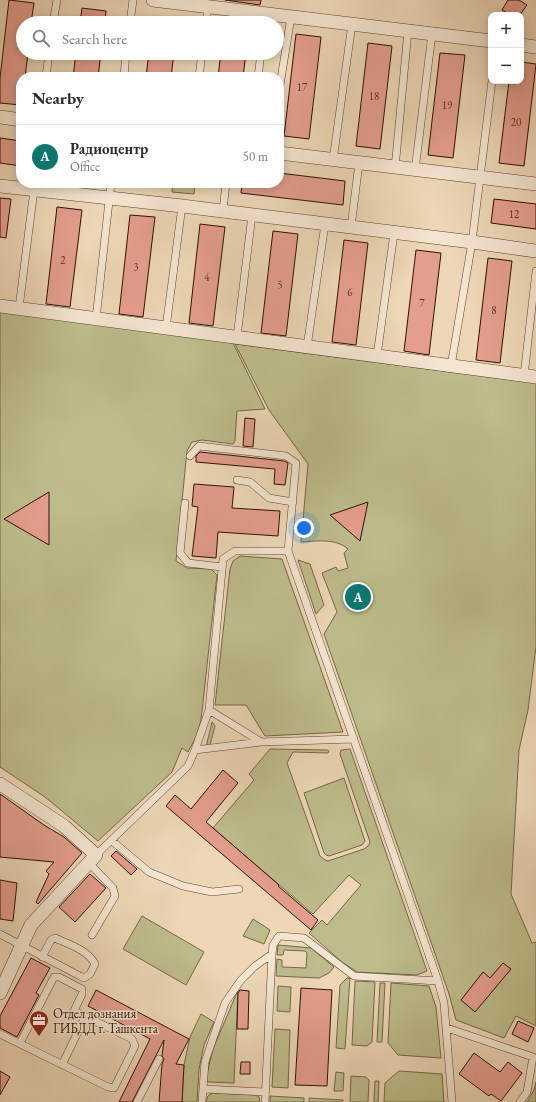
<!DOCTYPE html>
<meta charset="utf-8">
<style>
:root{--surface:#fff;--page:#f7f7f7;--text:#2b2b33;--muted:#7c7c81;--line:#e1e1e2;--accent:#0f766e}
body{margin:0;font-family:"EB Garamond",serif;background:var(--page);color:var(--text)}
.controls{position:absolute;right:12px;top:12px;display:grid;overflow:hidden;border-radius:8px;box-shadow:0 2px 10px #0003}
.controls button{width:36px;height:36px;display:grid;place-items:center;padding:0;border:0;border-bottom:1px solid var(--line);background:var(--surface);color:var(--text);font:20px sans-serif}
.you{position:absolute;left:304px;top:528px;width:14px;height:14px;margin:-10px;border:3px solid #fff;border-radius:50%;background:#1a73e8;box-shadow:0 0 0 6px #1a73e833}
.badge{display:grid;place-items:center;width:26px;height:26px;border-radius:50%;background:var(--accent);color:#fff;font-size:13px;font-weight:700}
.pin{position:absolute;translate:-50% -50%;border:2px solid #fff;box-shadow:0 1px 4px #0006}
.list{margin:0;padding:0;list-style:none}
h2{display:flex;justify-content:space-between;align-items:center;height:52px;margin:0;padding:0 16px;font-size:17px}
h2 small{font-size:13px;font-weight:400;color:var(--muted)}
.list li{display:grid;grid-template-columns:26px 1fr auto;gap:12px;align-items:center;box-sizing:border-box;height:64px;padding:0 16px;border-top:1px solid var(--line)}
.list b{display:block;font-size:15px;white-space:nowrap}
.list p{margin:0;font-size:13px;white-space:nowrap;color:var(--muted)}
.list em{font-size:13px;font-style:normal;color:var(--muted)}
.icon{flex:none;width:22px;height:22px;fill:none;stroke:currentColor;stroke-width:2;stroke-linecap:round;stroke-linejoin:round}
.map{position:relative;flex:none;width:536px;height:1102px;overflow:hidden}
.search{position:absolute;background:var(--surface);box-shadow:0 2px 10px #0003;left:16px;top:16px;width:268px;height:44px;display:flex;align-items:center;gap:10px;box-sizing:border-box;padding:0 14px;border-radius:22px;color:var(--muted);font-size:15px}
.panel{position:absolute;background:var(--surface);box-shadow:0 2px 10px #0003;left:16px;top:72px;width:268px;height:116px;border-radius:16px}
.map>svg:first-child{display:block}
.green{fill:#bdbd8b;stroke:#766646}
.building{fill:#e49e8d;stroke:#2f1000}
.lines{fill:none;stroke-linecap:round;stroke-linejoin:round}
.service-casing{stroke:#5e422e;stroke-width:8}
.minor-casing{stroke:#5e422e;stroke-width:14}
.service{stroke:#f3e5d0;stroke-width:7}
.minor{stroke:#f3e5d0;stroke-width:13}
.labels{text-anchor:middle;stroke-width:3;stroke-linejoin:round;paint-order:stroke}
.number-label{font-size:11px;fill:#5c3423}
.poi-label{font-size:13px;fill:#2f1000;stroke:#f3e5d0;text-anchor:start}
</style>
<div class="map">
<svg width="536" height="1102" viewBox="0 0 536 1102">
<rect width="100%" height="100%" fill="#edd7b6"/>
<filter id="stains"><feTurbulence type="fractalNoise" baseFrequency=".005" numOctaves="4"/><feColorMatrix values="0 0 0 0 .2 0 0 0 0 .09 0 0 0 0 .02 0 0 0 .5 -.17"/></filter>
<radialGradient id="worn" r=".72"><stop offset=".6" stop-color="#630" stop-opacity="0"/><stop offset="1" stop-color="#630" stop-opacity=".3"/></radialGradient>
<path class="green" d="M 173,183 L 195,183 L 194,194 L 172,192 Z
M 0,311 L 233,343 L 265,409 L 237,411 L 235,441 L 233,444 L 202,440 L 192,442 L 187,451 L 176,561 L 187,568 L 211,569 L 217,575 L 201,720 L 196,737 L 188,752 L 182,748 L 172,772 L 98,841 L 45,797 L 0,767 Z
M 235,344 L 536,383 L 536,646 L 528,710 L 519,750 L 511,894 L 532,943 L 536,942 L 536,1026 L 516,1016 L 504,1038 L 456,1020 L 449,994 L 324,634 L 337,612 L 322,573 L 336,567 L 338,571 L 348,568 L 344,553 L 348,549 C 335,538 317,541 301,542 L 308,464 L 269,410 Z
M 240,556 L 282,559 L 343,732 L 265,736 L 246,705 L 215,705 L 230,569 L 233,561 Z
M 298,560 L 310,564 L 324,605 L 316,614 Z
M 212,722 L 215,726 L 210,745 L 206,747 Z
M 270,749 L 327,750 L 329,751 L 328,753 L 293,752 L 287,763 L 320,856 L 325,860 L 328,861 L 364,849 L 369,845 L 370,842 L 340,754 L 341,750 L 350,749 L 427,971 L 417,975 L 357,972 L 342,962 L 309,933 L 322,920 L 327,925 L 361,885 L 349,875 L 313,914 L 213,828 L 254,780 L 249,774 Z
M 344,778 L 365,841 L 362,845 L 329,856 L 326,855 L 324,853 L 304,793 Z
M 142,916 L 204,952 L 186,985 L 123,949 Z
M 253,919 L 270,930 L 264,944 L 243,936 Z
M 278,945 L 311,948 L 334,967 L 329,973 L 319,978 L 276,976 L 277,959 L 282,960 L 282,967 L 306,968 L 307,953 L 305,951 L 284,950 L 283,955 L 277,955 Z
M 347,978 L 350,978 L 345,1049 L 336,1048 L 340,985 Z
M 355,981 L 375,982 L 372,1042 L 367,1046 L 352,1045 Z
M 380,983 L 385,983 L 382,1042 L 377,1042 Z
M 391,983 L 429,986 L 436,1007 L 441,1058 L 398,1055 L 388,1043 Z
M 278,986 L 291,987 L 290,1012 L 277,1011 Z
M 238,990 L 234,1083 L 208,1082 L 206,1078 L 213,1049 Z
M 201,1014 L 214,1022 L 204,1045 L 199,1069 L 197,1102 L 182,1102 L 184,1065 L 190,1037 Z
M 275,1029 L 290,1030 L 288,1088 L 272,1087 Z
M 399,1071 L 442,1074 L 444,1102 L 384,1102 L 385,1083 Z
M 336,1072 L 344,1073 L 343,1091 L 334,1091 Z
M 351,1076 L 366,1077 L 369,1080 L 368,1102 L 350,1102 Z
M 375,1081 L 379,1081 L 378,1102 L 374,1102 Z
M 536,1082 L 536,1102 L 527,1102 L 534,1090 Z
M 212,1093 L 255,1095 L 259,1097 L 260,1102 L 206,1102 L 208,1096 Z
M 270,1096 L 304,1098 L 304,1102 L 270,1102 Z
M 309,1098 L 343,1100 L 343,1102 L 309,1102 Z"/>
<path class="building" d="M 9,0 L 34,3 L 31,23 L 23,23 L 23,53 L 28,53 L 25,77 L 21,77 L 21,105 L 0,103 L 0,78 Z
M 225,0 L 261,0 L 260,5 Z
M 508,0 L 519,0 L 527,5 L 520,15 L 510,15 L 502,10 Z
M 82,8 L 106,11 L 105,23 L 80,23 Z
M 296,34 L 321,37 L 309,139 L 284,136 Z
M 368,43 L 392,46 L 380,149 L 356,146 Z
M 76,53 L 101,53 L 98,77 L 73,77 Z
M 149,53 L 174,53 L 171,77 L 146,77 Z
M 221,53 L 246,53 L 243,77 L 218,77 Z
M 440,53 L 465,55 L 453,158 L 428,155 Z
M 521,62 L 536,64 L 524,166 L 499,163 L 509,81 L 521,81 Z
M 0,138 L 21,141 L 21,166 L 0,163 Z
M 279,173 L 345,181 L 343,205 L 241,193 L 242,183 L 279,183 Z
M 0,198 L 11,199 L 6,238 L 0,237 Z
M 494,199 L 536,204 L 536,229 L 491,223 Z
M 57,207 L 82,210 L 70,307 L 46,304 Z
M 130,215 L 155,217 L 143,317 L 119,314 Z
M 200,224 L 225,227 L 213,326 L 189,323 Z
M 273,231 L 298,234 L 286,336 L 261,333 Z
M 344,240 L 368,243 L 356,345 L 332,342 Z
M 416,250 L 441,253 L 429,355 L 404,351 Z
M 488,258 L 512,261 L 500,363 L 476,360 Z
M 245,418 L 255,419 L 253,447 L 243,446 Z
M 200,452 L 284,461 L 288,463 L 285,485 L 274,484 L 275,469 L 196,462 L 196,456 Z
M 194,484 L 234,487 L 232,508 L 280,511 L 278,536 L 218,532 L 216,558 L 192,556 L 198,507 L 192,506 Z
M 49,492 L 49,545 L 4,519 Z
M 368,502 L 360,541 L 330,515 Z
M 223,770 L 238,783 L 206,822 L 279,885 L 278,886 L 318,920 L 311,930 L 166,806 L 175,795 L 191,809 Z
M 0,794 L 44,825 L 64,837 L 82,853 L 38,904 L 36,902 L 49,874 L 46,871 L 54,862 L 0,857 Z
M 116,851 L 137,869 L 131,875 L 111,856 Z
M 90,874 L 106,888 L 75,922 L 59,907 Z
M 0,880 L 17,883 L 13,921 L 0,919 Z
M 31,958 L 50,968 L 36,993 L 39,995 L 17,1037 L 0,1028 L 0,1016 Z
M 503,963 L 511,969 L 475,1012 L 461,1000 L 483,972 L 490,978 Z
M 301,988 L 332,990 L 327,1086 L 295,1085 Z
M 96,990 L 189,1039 L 176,1064 L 184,1065 L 182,1102 L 159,1102 L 162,1064 L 164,1059 L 162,1056 L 164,1040 L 132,1102 L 119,1102 L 150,1039 L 88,1006 Z
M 240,990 L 249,991 L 248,1029 L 237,1029 L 238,993 Z
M 518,1021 L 534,1028 L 528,1042 L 512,1034 Z
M 474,1053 L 500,1072 L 508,1062 L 522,1073 L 501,1101 L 491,1094 L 489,1096 L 459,1074 Z
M 241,1062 L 250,1062 L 250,1074 L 240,1074 Z
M 0,1071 L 10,1077 L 0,1095 Z"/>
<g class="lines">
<defs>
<path id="service" d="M 53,23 L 57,0
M 130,23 L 133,0
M 206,23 L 208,7
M 46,77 L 49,53
M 124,77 L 126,53
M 199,77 L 202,53
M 258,77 L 261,53
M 279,91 L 291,17
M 333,160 L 352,24
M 395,168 L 408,31
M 415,170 L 432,34
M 223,211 L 226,183
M 351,227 L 359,163
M 19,308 L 34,190
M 96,319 L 111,183
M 166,328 L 182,206
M 237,337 L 252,215
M 307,347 L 325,224
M 377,356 L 394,233
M 451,366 L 472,242 L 492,81
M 524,376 L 536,271
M 190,456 L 199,446 L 286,456 L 296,463 L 288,551 L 438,981 L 444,1003 L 452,1102
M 237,480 L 250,482 L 269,498 L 293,502
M 185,503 L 180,553 L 188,563 L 222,567
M 209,710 L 261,742 L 354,739
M 195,750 L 261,742
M 111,840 L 149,872 L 183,886 L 212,892 L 239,889
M 96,855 L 188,766 L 195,750 L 209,710 L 223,559 L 235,551 L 288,551
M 89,863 L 113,888 L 115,896 L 92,935
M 0,934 L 78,975 L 84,978 L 90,974 L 95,964 C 88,950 68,944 55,938 L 51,940 L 42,957
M 447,1028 L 533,1057 L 527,1092 L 520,1102
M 0,1034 L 108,1087 L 114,1088 L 135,1046 L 132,1039 L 74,1011 L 82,994 L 82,989 L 59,977 L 54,977 L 20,1043
M 62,1065 L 85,1017
M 203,1089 L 265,1092
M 137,1102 L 159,1059
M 202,1102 L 205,1062 L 225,1003 L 241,980 L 254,967 L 272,954
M 265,1102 L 272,954 L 273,945 L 279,936 L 304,938 L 354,976 L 438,981"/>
<path id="minor" d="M 153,0 L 491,41
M 521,45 L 536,47
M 0,117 L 21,120
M 279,153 L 536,184
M 0,186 L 182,206 L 472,242 L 536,251
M 0,306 L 536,377
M 0,784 L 64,826 L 96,855 L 31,925 L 0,993"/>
</defs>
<use href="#service" class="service-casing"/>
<use href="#minor" class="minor-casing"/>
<use href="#service" class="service"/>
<use href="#minor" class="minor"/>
</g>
<defs>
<symbol id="office-pin" viewBox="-11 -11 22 30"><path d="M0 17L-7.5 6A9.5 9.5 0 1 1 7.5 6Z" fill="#8f2418" stroke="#f3e5d0"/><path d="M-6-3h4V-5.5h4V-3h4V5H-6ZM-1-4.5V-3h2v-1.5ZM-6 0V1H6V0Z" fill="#fff"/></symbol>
</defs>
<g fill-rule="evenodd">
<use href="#office-pin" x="28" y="1009" width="22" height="30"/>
</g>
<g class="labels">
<g class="number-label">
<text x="302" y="91">17</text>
<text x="374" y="100">18</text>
<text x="447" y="109">19</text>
<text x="516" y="126">20</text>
<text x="514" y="218">12</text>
<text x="63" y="264">2</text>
<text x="136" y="271">3</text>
<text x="207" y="281">4</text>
<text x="280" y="288">5</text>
<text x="350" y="296">6</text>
<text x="422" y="307">7</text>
<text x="494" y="314">8</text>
</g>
<g class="poi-label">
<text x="53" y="1018">Отдел дознания<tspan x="53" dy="15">ГИБДД г. Ташкента</tspan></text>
</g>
</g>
<rect width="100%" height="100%" filter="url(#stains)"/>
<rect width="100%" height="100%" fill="url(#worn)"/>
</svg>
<div class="controls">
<button>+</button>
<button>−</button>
</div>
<div class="you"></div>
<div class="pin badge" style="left:358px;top:597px">A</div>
<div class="search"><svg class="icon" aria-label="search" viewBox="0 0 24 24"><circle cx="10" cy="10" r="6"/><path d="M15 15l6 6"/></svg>Search here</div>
<section class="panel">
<h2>Nearby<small></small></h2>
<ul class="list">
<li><span class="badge">A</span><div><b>Радиоцентр</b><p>Office</p></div><em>50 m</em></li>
</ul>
</section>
</div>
